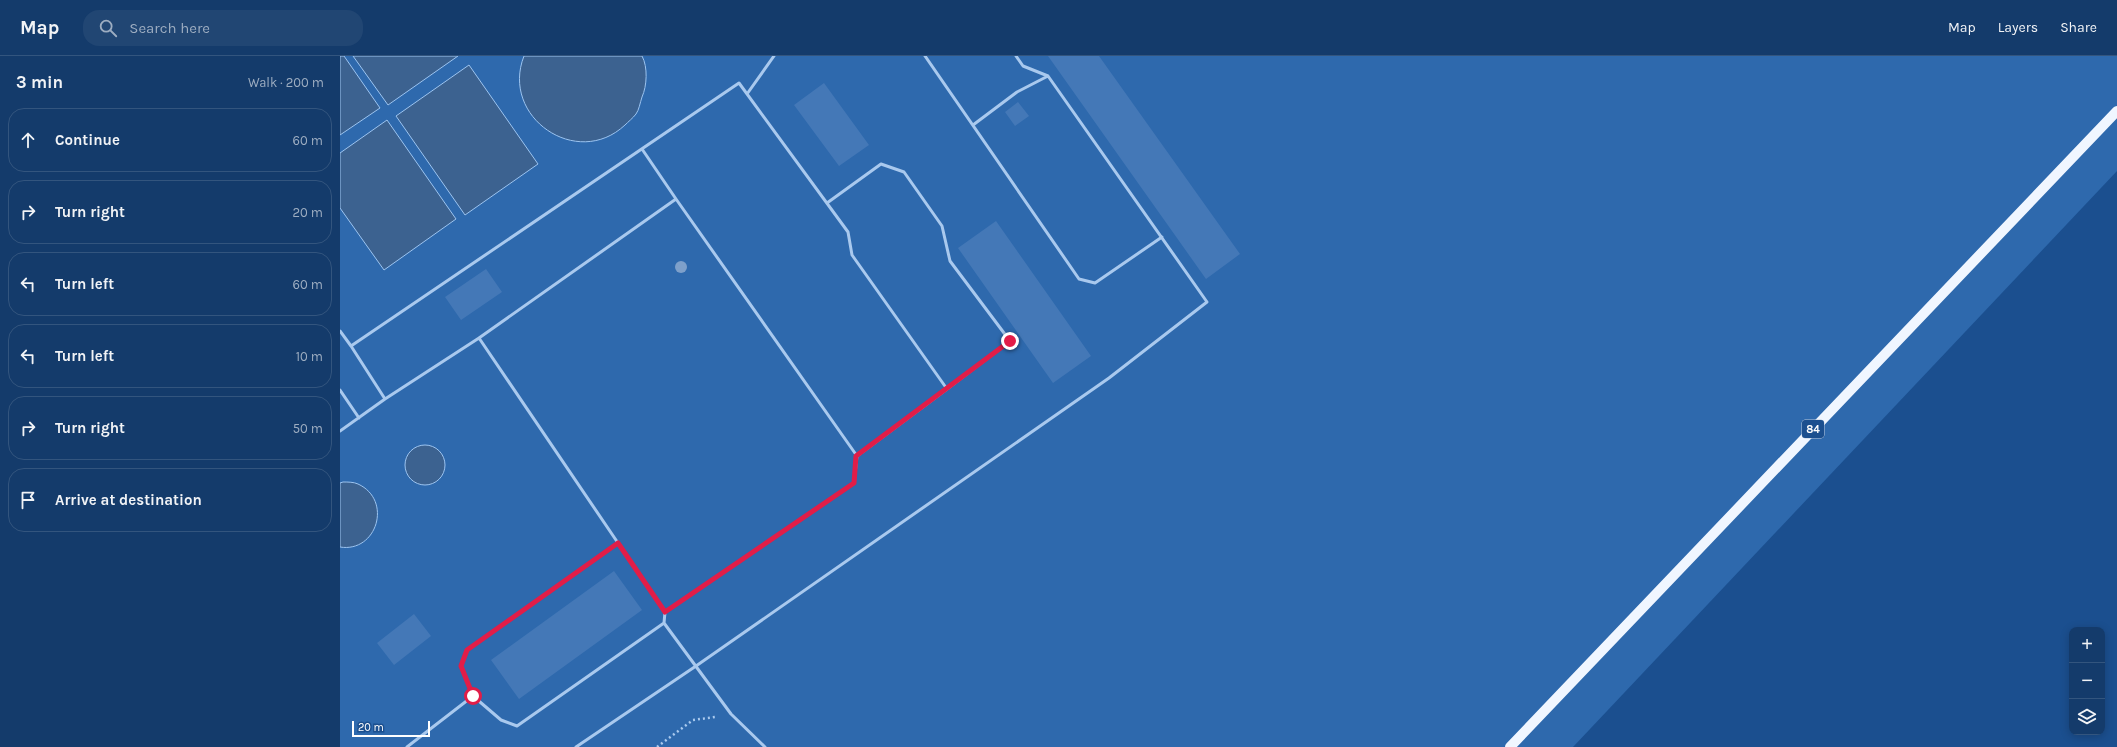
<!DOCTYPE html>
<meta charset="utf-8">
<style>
:root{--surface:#143b6b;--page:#214673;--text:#f1f3f6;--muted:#9dadc1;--line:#33557e}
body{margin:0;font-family:Karla,sans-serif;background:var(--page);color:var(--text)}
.controls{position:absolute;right:12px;bottom:12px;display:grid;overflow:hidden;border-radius:8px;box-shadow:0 2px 10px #0003}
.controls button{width:36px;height:36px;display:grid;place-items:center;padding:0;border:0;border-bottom:1px solid var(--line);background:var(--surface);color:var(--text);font:20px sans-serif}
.scale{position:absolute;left:12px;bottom:10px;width:78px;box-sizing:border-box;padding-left:4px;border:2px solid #fff;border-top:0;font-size:11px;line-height:14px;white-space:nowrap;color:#fff;-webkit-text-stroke:3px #1b4f8f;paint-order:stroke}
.stop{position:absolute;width:12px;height:12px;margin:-9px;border:3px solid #e11d48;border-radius:50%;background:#fff}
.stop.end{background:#e11d48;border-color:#fff;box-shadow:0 1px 4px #0008}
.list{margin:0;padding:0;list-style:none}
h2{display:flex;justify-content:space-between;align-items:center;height:52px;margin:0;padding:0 16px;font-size:17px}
h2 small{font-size:13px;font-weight:400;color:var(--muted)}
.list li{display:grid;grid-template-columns:26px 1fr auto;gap:12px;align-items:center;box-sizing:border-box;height:64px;margin:0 8px 8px;padding:0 8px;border:1px solid var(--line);border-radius:16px}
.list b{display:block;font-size:15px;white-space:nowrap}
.list em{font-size:13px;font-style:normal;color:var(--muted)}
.icon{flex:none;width:22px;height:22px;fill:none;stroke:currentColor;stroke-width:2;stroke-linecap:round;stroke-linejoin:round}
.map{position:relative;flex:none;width:1777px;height:691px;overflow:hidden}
header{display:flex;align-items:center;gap:24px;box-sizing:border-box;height:56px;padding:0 20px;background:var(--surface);border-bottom:1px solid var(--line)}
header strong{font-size:19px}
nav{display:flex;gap:22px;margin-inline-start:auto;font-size:14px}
.search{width:280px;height:36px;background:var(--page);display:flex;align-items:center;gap:10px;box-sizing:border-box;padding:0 14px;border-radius:16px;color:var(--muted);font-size:15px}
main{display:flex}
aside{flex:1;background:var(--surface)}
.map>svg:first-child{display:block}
.green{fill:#2e69ad}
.water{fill:#3c6290;stroke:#9cc4f0}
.building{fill:#4478b7}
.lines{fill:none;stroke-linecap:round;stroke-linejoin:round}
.path{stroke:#a9c9ee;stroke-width:2.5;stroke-dasharray:2 3;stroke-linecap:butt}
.service{stroke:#a9c9ee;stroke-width:3}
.primary{stroke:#f0f6ff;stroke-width:10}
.tree{fill:#7ea0ca}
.route{stroke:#e11d48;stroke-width:5}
.labels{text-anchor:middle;stroke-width:3;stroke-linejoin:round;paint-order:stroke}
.shield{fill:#1b4f8f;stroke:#bbcadd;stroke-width:1}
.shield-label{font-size:11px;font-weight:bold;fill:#fff}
</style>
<header>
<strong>Map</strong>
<div class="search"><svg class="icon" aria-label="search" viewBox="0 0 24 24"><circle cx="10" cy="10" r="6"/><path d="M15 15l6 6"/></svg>Search here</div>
<nav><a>Map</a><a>Layers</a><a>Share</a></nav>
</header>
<main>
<aside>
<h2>3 min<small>Walk · 200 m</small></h2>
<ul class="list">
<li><svg class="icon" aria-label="ahead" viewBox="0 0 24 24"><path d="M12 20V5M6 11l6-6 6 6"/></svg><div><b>Continue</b></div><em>60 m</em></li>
<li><svg class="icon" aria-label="right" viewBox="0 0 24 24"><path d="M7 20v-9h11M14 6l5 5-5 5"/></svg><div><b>Turn right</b></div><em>20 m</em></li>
<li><svg class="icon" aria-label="left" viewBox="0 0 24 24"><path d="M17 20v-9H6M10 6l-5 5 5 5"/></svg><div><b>Turn left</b></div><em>60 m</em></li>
<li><svg class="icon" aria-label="left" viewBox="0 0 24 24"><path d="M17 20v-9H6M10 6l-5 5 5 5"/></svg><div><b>Turn left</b></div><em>10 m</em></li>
<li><svg class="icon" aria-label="right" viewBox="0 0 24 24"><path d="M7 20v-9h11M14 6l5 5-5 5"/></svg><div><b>Turn right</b></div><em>50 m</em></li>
<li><svg class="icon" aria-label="arrive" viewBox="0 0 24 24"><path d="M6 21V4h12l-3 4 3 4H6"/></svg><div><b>Arrive at destination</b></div></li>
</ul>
</aside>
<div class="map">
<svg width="1777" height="691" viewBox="0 0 1777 691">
<rect width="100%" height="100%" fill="#1b4f8f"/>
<path class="green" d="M 0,0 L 1777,0 L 1777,115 L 1233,691 L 0,691 Z"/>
<path class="water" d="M 0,0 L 4,0 L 40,52 L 0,79 Z
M 13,0 L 118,0 L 48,49 Z
M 184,0 L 302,0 C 308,11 307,30 302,41 C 300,47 299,54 296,58 C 293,62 288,66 285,69 C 237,114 160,61 184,0 Z
M 129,9 L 198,108 L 125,159 L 56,60 Z
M 47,64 L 116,163 L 44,214 L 0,152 L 0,97 Z
M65 409a20 20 0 1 1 40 0a20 20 0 1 1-40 0Z
M 3,426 C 8,426 14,426 18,428 C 53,444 37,497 0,491 L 0,427 Z"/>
<path class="building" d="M 708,0 L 759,0 L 900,198 L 866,223 Z
M 484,27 L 529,89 L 499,110 L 454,49 Z
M 678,46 L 689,60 L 675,70 L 665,56 Z
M 656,165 L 751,300 L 713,327 L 618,192 Z
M 146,213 L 162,236 L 121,264 L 105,241 Z
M 274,515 L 302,554 L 179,643 L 151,604 Z
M 74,558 L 91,580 L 54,609 L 37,587 Z"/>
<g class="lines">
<path class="path" d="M 317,691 L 353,664 L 375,661"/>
<path class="service" d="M 585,0 L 739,223 L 755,227 L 822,181
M 407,38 L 434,0
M 633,69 L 677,36 L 708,20
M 302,93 L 336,143
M 487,147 L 541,108 L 564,116 L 602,170 L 610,205 L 670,285 L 607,333
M 0,275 L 11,290
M 139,282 L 45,343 L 11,290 L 399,27 L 508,176 L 512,199 L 607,333 L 517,400 L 514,427 L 325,556 L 324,567 L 391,658 L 425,691
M 0,334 L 19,362
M 0,375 L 45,343
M 278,487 L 139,282 L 336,143 L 517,400
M 324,567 L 177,670 L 161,664 L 133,640 L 121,610 L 127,594 L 278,487 L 325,556
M 67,691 L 133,640
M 236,691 L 356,610 L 769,322 L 867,246 L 708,20 L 683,10 L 676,0"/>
<path class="primary" d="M 1170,691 L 1777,55"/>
</g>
<circle class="tree" cx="341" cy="211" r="6"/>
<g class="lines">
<path class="route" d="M 133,640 L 121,610 L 127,594 L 278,487 L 325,556 L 514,427 L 516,400 L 670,285"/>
</g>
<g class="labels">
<rect class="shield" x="1462" y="364" width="22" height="18" rx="3"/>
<g class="shield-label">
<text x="1473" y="377">84</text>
</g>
</g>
</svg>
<div class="controls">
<button>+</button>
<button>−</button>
<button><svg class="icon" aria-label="layers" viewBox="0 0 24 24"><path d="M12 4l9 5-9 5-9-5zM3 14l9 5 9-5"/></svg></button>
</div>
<div class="scale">20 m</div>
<div class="stop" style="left:133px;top:640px"></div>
<div class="stop end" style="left:670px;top:285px"></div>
</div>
</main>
